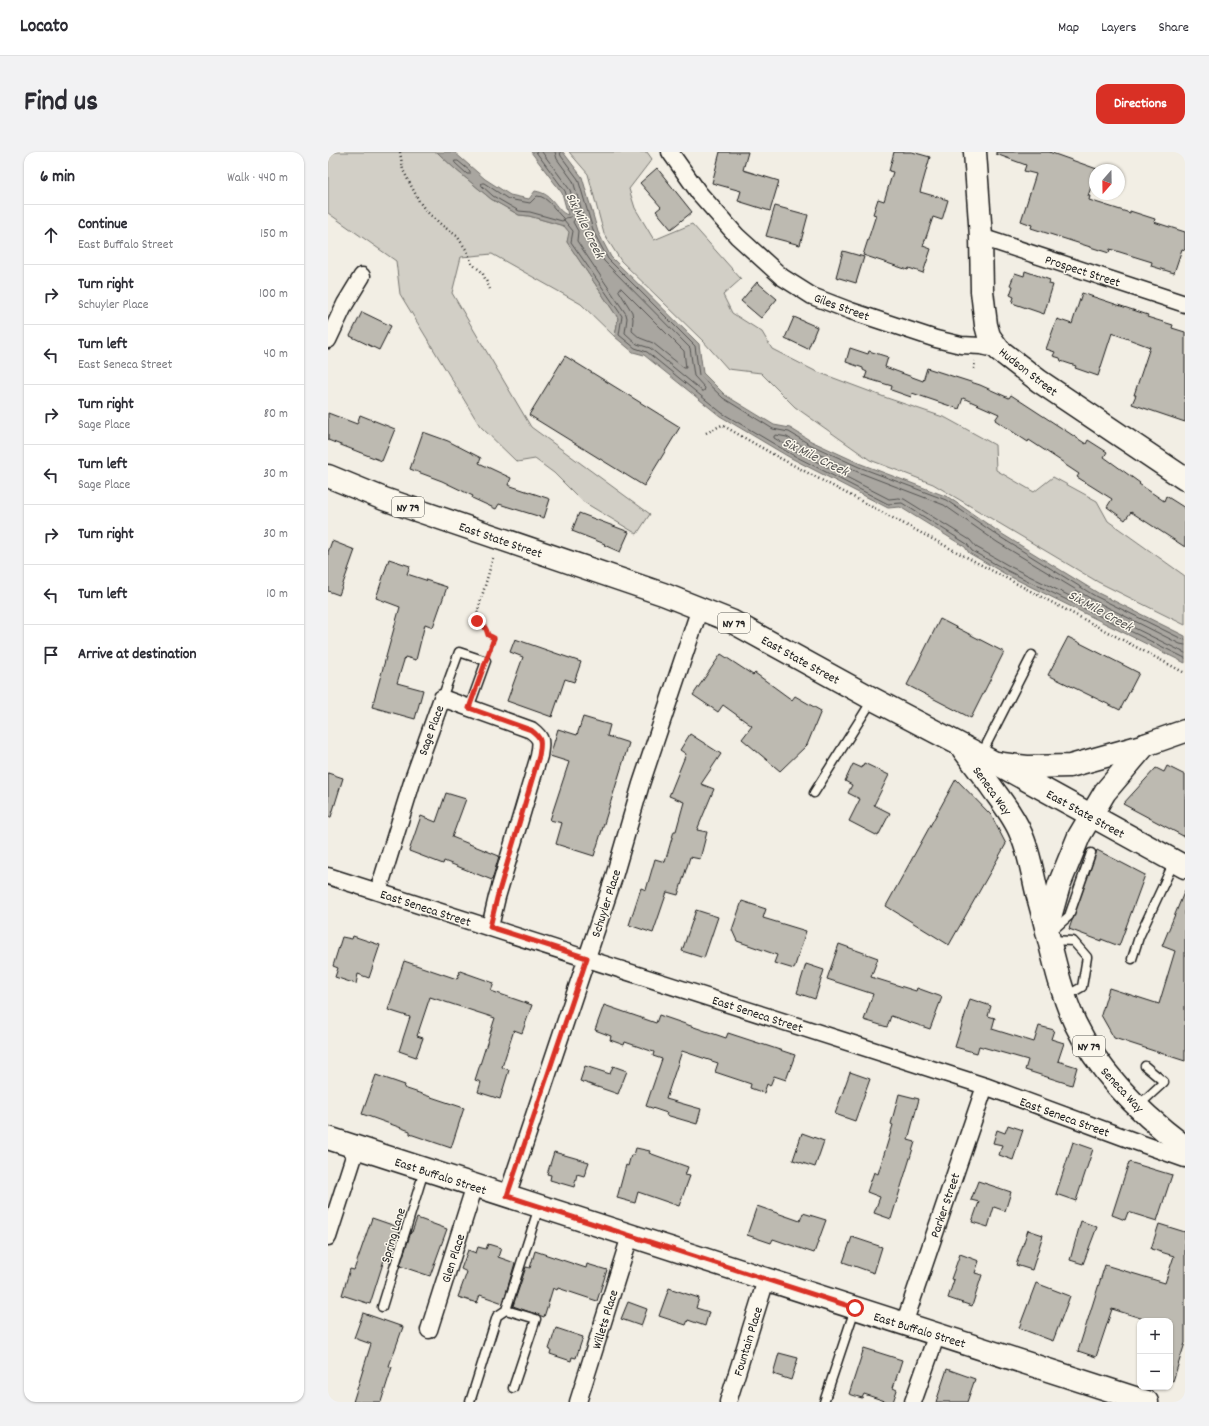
<!DOCTYPE html>
<meta charset="utf-8">
<style>
:root{--surface:#fff;--page:#f2f2f3;--text:#2b2b33;--muted:#7c7c81;--line:#e1e1e2;--accent:#d93025}
body{margin:0;font-family:Dekko,sans-serif;background:var(--page);color:var(--text)}
.controls{position:absolute;right:12px;bottom:12px;display:grid;overflow:hidden;border-radius:8px;box-shadow:0 1px 3px #0004}
.controls button{width:36px;height:36px;display:grid;place-items:center;padding:0;border:0;border-bottom:1px solid var(--line);background:var(--surface);color:var(--text);font:20px sans-serif}
.compass{position:absolute;left:761px;top:12px;width:36px;height:36px;border-radius:50%;background:var(--surface);box-shadow:0 1px 3px #0004;rotate:200deg}
.stop{position:absolute;width:12px;height:12px;margin:-9px;border:3px solid #d93025;border-radius:50%;background:#fff}
.stop.end{background:#d93025;border-color:#fff;box-shadow:0 1px 4px #0008}
.list{margin:0;padding:0;list-style:none}
h2{display:flex;justify-content:space-between;align-items:center;height:52px;margin:0;padding:0 16px;font-size:17px}
h2 small{font-size:13px;font-weight:400;color:var(--muted)}
.list li{display:grid;grid-template-columns:26px 1fr auto;gap:12px;align-items:center;box-sizing:border-box;height:60px;padding:0 16px;border-top:1px solid var(--line)}
.list b{display:block;font-size:15px;white-space:nowrap}
.list p{margin:0;font-size:13px;white-space:nowrap;color:var(--muted)}
.list em{font-size:13px;font-style:normal;color:var(--muted)}
.icon{flex:none;width:22px;height:22px;fill:none;stroke:currentColor;stroke-width:2;stroke-linecap:round;stroke-linejoin:round}
.map{position:relative;flex:none;width:857px;height:1250px;overflow:hidden;border-radius:12px}
header{display:flex;align-items:center;gap:24px;box-sizing:border-box;height:56px;padding:0 20px;background:var(--surface);border-bottom:1px solid var(--line)}
header strong{font-size:19px}
nav{display:flex;gap:22px;margin-inline-start:auto;font-size:14px}
.intro{display:flex;align-items:center;justify-content:space-between;box-sizing:border-box;height:96px;padding:0 24px}
h1{margin:0;font-size:28px}
.button{padding:10px 18px;border-radius:12px;background:var(--accent);color:#fff;font-size:14px;font-weight:700}
main{display:flex;gap:24px;padding:0 24px}
aside{flex:1;background:var(--surface);border-radius:12px;box-shadow:0 1px 3px #0004}
.map>svg:first-child{display:block}
.green{fill:#d2cfc6;stroke:#777671}
.water{fill:#a9a6a0;stroke:#716f6b}
.lines{fill:none;stroke-linecap:round;stroke-linejoin:round}
.shore{stroke:#545351;stroke-width:1}
.building{fill:#bdbab1;stroke:#1c1c1c}
.lane-casing{stroke:#1c1c1c;stroke-width:11}
.street-casing{stroke:#1c1c1c;stroke-width:19}
.secondary-casing{stroke:#1c1c1c;stroke-width:25}
.highway-casing{stroke:#1c1c1c;stroke-width:25}
.path{stroke:#1c1c1c;stroke-width:2.5;stroke-dasharray:1 3;stroke-linecap:butt}
.lane{stroke:#fbf7ec;stroke-width:8}
.street{stroke:#fbf7ec;stroke-width:16}
.secondary{stroke:#fbf7ec;stroke-width:22}
.highway{stroke:#fbf7ec;stroke-width:22}
.route{stroke:#d93025;stroke-width:5}
.labels{text-anchor:middle;stroke-width:3;stroke-linejoin:round;paint-order:stroke}
.shield{fill:#fbf7ec;stroke:#5f5e5a;stroke-width:1}
.shield-label{font-size:12px;font-weight:bold;fill:#1c1c1c}
.street-label{font-size:13px;fill:#1c1c1c;stroke:#fbf7ec}
.water-label{font-size:14px;font-style:italic;fill:#545351;stroke:#fbf7ec}
</style>
<header>
<strong>Locato</strong>
<nav><a>Map</a><a>Layers</a><a>Share</a></nav>
</header>
<div class="intro"><h1>Find us</h1><a class="button">Directions</a></div>
<main>
<aside>
<h2>6 min<small>Walk · 440 m</small></h2>
<ul class="list">
<li><svg class="icon" aria-label="ahead" viewBox="0 0 24 24"><path d="M12 20V5M6 11l6-6 6 6"/></svg><div><b>Continue</b><p>East Buffalo Street</p></div><em>150 m</em></li>
<li><svg class="icon" aria-label="right" viewBox="0 0 24 24"><path d="M7 20v-9h11M14 6l5 5-5 5"/></svg><div><b>Turn right</b><p>Schuyler Place</p></div><em>100 m</em></li>
<li><svg class="icon" aria-label="left" viewBox="0 0 24 24"><path d="M17 20v-9H6M10 6l-5 5 5 5"/></svg><div><b>Turn left</b><p>East Seneca Street</p></div><em>40 m</em></li>
<li><svg class="icon" aria-label="right" viewBox="0 0 24 24"><path d="M7 20v-9h11M14 6l5 5-5 5"/></svg><div><b>Turn right</b><p>Sage Place</p></div><em>80 m</em></li>
<li><svg class="icon" aria-label="left" viewBox="0 0 24 24"><path d="M17 20v-9H6M10 6l-5 5 5 5"/></svg><div><b>Turn left</b><p>Sage Place</p></div><em>30 m</em></li>
<li><svg class="icon" aria-label="right" viewBox="0 0 24 24"><path d="M7 20v-9h11M14 6l5 5-5 5"/></svg><div><b>Turn right</b></div><em>30 m</em></li>
<li><svg class="icon" aria-label="left" viewBox="0 0 24 24"><path d="M17 20v-9H6M10 6l-5 5 5 5"/></svg><div><b>Turn left</b></div><em>10 m</em></li>
<li><svg class="icon" aria-label="arrive" viewBox="0 0 24 24"><path d="M6 21V4h12l-3 4 3 4H6"/></svg><div><b>Arrive at destination</b></div></li>
</ul>
</aside>
<div class="map">
<svg width="857" height="1250" viewBox="0 0 857 1250">
<rect width="100%" height="100%" fill="#f2eee4"/>
<filter id="ink" filterUnits="userSpaceOnUse"><feTurbulence type="fractalNoise" baseFrequency=".025" numOctaves="2"/><feDisplacementMap in="SourceGraphic" scale="8" xChannelSelector="R" yChannelSelector="G"/><feConvolveMatrix kernelMatrix="1 2 1 2 8 2 1 2 1" color-interpolation-filters="sRGB"/></filter>
<g filter="url(#ink)">
<path class="green" d="M 0,0 L 109,0 L 127,17 L 163,47 L 191,63 L 201,64 L 236,74 L 242,80 L 239,90 L 290,166 L 287,185 L 253,152 L 164,102 L 133,105 L 124,141 L 203,275 L 322,362 L 309,382 L 254,349 L 226,321 L 207,307 L 189,310 L 152,274 L 72,142 L 68,109 L 0,61 Z
M 241,0 L 319,0 L 324,7 L 301,37 L 307,56 L 326,88 L 364,72 L 413,127 L 395,143 L 404,161 L 434,180 L 444,197 L 487,219 L 559,246 L 618,266 L 667,293 L 668,318 L 706,340 L 725,325 L 769,349 L 780,369 L 857,424 L 857,473 L 770,430 L 605,332 L 542,308 L 467,255 L 433,221 L 400,217 L 375,189 L 293,109 L 276,82 L 260,22 Z"/>
<path class="water" d="M 109,0 L 126,0 L 157,27 L 182,43 L 201,47 L 207,39 C 227,42 227,59 240,63 L 234,41 L 203,0 L 235,0 L 254,25 L 270,80 L 283,105 L 371,192 L 375,221 L 397,243 L 446,273 L 462,276 L 483,289 L 533,312 L 620,345 L 674,382 L 770,441 L 857,484 L 857,511 L 679,423 L 641,401 L 637,395 L 572,355 L 560,356 L 461,305 L 392,264 L 316,203 L 305,200 L 287,185 L 290,166 L 239,90 L 241,80 L 236,74 L 201,64 L 191,63 L 163,47 L 127,17 Z"/>
<g class="lines">
<path class="shore" d="M 208,0 L 237,39 L 244,62 L 243,65 L 237,66 L 236,68 L 245,79 L 243,90 L 294,164 L 291,183 L 307,196 L 319,200 L 394,261 L 463,302 L 560,352 L 574,351 L 639,392 L 644,399 L 680,419 L 857,506
M 214,0 L 242,38 L 249,61 L 248,65 L 245,70 L 250,79 L 249,89 L 298,162 L 299,166 L 297,181 L 309,192 L 322,196 L 374,239 L 376,239 L 377,236 L 366,224 L 362,196 L 276,109 L 261,83 L 245,29 L 229,7 L 227,0
M 232,0 L 233,4 L 250,27 L 266,81 L 280,107 L 367,194 L 371,223 L 395,246 L 445,277 L 461,280 L 481,292 L 531,315 L 618,348 L 672,385 L 767,444 L 854,487 L 857,488
M 127,9 L 130,9 L 142,19 L 142,22 L 139,22 L 127,11 Z
M 154,31 L 156,31 L 180,47 L 202,51 L 209,44 C 220,44 227,59 235,66 L 236,68 L 234,69 L 202,60 L 191,59 L 165,44 L 154,34 Z
M 293,136 L 356,199 L 358,216 L 356,216 L 325,191 L 312,186 L 304,179 L 305,167 L 304,160 L 291,139 Z
M 857,493 L 852,492 L 765,448 L 669,390 L 616,353 L 530,320 L 479,297 L 459,285 L 448,283 L 446,284 L 446,286 L 466,298 L 561,347 L 571,346 L 576,347 L 642,388 L 648,395 L 683,415 L 857,501"/>
</g>
<path class="building" d="M 392,0 L 420,0 L 415,18 L 451,29 L 442,59 L 410,49 L 413,39 L 384,31 Z
M 566,0 L 584,0 L 602,5 L 592,40 L 620,48 L 614,68 L 605,65 L 595,94 L 603,97 L 595,121 L 581,116 L 580,118 L 535,103 L 548,63 L 545,62 L 550,47 L 556,49 L 565,20 L 561,19 Z
M 668,0 L 721,0 L 769,17 L 767,18 L 767,23 L 760,44 L 762,44 L 761,48 L 802,61 L 802,59 L 827,67 L 826,70 L 857,80 L 857,98 L 854,97 L 846,121 L 823,114 L 824,110 L 782,97 L 781,101 L 703,76 L 704,73 L 693,69 L 708,22 L 696,19 L 698,13 L 668,2 Z
M 329,16 L 364,60 L 343,77 L 328,59 L 333,55 L 312,31 Z
M 447,54 L 480,63 L 472,93 L 438,84 Z
M 515,99 L 536,105 L 528,131 L 508,125 Z
M 697,119 L 722,128 L 721,132 L 725,133 L 716,162 L 684,151 L 686,145 L 682,143 L 685,134 L 682,133 L 687,121 L 696,124 Z
M 429,130 L 449,147 L 433,166 L 413,149 Z
M 754,141 L 820,163 L 819,165 L 845,173 L 844,176 L 857,180 L 857,270 L 804,252 L 808,243 L 806,243 L 822,195 L 784,181 L 770,224 L 747,216 L 748,214 L 733,209 L 732,206 L 725,204 L 727,200 L 718,197 L 729,167 L 744,172 Z
M 34,160 L 63,174 L 51,198 L 22,184 Z
M 466,165 L 489,175 L 480,197 L 457,186 Z
M 522,196 L 540,202 L 541,199 L 560,205 L 557,215 L 595,229 L 599,216 L 652,233 L 681,246 L 683,243 L 758,292 L 760,288 L 779,300 L 776,305 L 812,331 L 811,332 L 836,349 L 838,344 L 857,356 L 857,395 L 803,360 L 797,368 L 779,355 L 784,347 L 749,325 L 751,322 L 736,312 L 736,311 L 701,288 L 700,290 L 667,268 L 671,262 L 635,246 L 631,257 L 584,241 L 583,245 L 563,238 L 564,234 L 537,226 L 539,220 L 535,218 L 535,216 L 518,210 Z
M 237,204 L 352,275 L 316,334 L 201,263 Z
M 0,261 L 29,272 L 32,263 L 67,277 L 54,309 L 0,288 Z
M 95,280 L 120,289 L 153,306 L 151,311 L 183,326 L 180,333 L 222,347 L 216,366 L 171,352 L 168,357 L 144,346 L 145,344 L 114,329 L 82,317 Z
M 251,361 L 301,380 L 292,400 L 276,393 L 277,392 L 244,379 Z
M 4,389 L 27,398 L 11,443 L 0,439 L 0,400 Z
M 61,407 L 82,414 L 79,422 L 119,435 L 105,475 L 97,472 L 88,508 L 77,505 L 69,531 L 95,538 L 87,567 L 44,555 L 72,455 L 48,446 Z
M 612,467 L 676,500 L 643,566 L 579,533 Z
M 740,485 L 811,521 L 792,558 L 720,523 Z
M 187,487 L 253,510 L 246,530 L 237,527 L 224,565 L 179,549 L 195,505 L 182,500 Z
M 393,502 L 425,523 L 427,521 L 464,548 L 467,544 L 493,559 L 479,593 L 452,619 L 414,587 L 424,574 L 395,553 L 390,560 L 365,543 Z
M 255,565 L 282,573 L 279,584 L 301,591 L 266,704 L 228,692 L 234,671 L 222,668 L 241,610 L 222,604 L 230,577 L 249,583 Z
M 362,582 L 393,602 L 373,632 L 386,637 L 369,678 L 379,680 L 372,707 L 362,705 L 350,743 L 339,740 L 325,781 L 301,773 L 313,736 L 318,738 L 327,707 L 337,710 L 346,679 L 348,679 L 356,650 L 341,644 L 358,602 L 352,598 Z
M 536,611 L 561,623 L 546,653 L 562,661 L 550,684 L 521,669 L 532,647 L 520,641 L 524,633 L 517,629 L 525,612 L 534,616 Z
M 839,614 L 857,623 L 857,685 L 795,652 L 828,616 L 836,620 Z
M 0,621 L 15,626 L 3,665 L 0,665 Z
M 628,627 L 663,663 L 678,692 L 621,793 L 558,754 Z
M 118,641 L 138,647 L 124,685 L 171,704 L 164,728 L 116,709 L 115,712 L 81,699 L 93,664 L 108,670 Z
M 769,698 L 817,723 L 791,794 L 773,787 L 773,789 L 741,777 Z
M 857,738 L 857,909 L 786,886 L 773,863 L 781,836 L 831,852 L 847,799 L 834,794 Z
M 414,749 L 438,757 L 435,766 L 478,779 L 466,817 L 446,811 L 449,803 L 409,789 L 404,778 Z
M 368,758 L 390,765 L 376,806 L 354,799 Z
M 25,784 L 52,793 L 41,826 L 30,822 L 28,832 L 7,825 L 10,816 L 5,814 L 14,785 L 24,787 Z
M 511,792 L 550,806 L 543,825 L 588,839 L 589,836 L 614,845 L 602,877 L 563,864 L 559,875 L 536,868 L 545,842 L 499,827 Z
M 76,809 L 129,827 L 132,819 L 166,831 L 163,839 L 204,853 L 194,881 L 186,878 L 174,915 L 181,918 L 172,947 L 150,940 L 153,930 L 147,928 L 167,866 L 102,845 L 89,884 L 95,886 L 88,905 L 71,899 L 82,865 L 60,858 Z
M 478,812 L 496,818 L 487,847 L 469,841 Z
M 642,847 L 663,854 L 660,864 L 667,866 L 664,877 L 706,890 L 711,874 L 726,878 L 723,887 L 736,891 L 730,909 L 749,915 L 744,933 L 697,918 L 700,908 L 651,894 L 649,901 L 627,895 Z
M 276,853 L 328,871 L 331,863 L 398,886 L 400,881 L 467,903 L 458,928 L 446,924 L 442,934 L 439,932 L 436,941 L 422,936 L 423,932 L 387,920 L 390,911 L 354,899 L 338,947 L 373,957 L 369,972 L 338,963 L 339,961 L 318,954 L 334,907 L 325,904 L 326,900 L 297,890 L 296,893 L 282,888 L 283,884 L 267,878 Z
M 257,914 L 282,922 L 285,914 L 299,919 L 290,942 L 252,929 Z
M 522,920 L 542,927 L 527,969 L 507,962 Z
M 48,923 L 77,933 L 76,936 L 136,956 L 123,996 L 82,982 L 82,979 L 34,962 Z
M 571,942 L 591,947 L 580,988 L 587,990 L 563,1067 L 546,1061 L 552,1045 L 539,1040 L 546,1020 L 550,1022 L 565,973 L 563,972 Z
M 680,973 L 695,978 L 685,1008 L 671,1003 L 674,993 L 665,991 L 669,978 L 677,981 Z
M 474,981 L 496,989 L 487,1015 L 465,1008 Z
M 745,990 L 765,997 L 748,1049 L 728,1042 Z
M 308,996 L 322,999 L 321,1001 L 360,1015 L 357,1023 L 362,1024 L 351,1054 L 310,1040 L 307,1051 L 289,1046 L 298,1013 L 300,1014 L 303,1003 L 306,1003 Z
M 226,1000 L 261,1010 L 256,1024 L 249,1022 L 246,1035 L 222,1028 L 223,1023 L 219,1022 Z
M 801,1010 L 844,1023 L 829,1069 L 800,1060 L 797,1068 L 784,1063 Z
M 650,1029 L 683,1040 L 677,1059 L 666,1055 L 660,1075 L 644,1070 L 651,1050 L 643,1048 Z
M 429,1054 L 472,1069 L 475,1061 L 498,1068 L 486,1101 L 445,1087 L 443,1091 L 419,1083 Z
M 44,1066 L 73,1076 L 62,1110 L 56,1108 L 42,1152 L 14,1143 L 22,1117 L 26,1118 Z
M 89,1066 L 119,1077 L 102,1124 L 72,1114 L 83,1080 L 84,1080 Z
M 753,1069 L 769,1075 L 755,1112 L 742,1108 Z
M 831,1072 L 857,1080 L 857,1191 L 845,1229 L 842,1228 L 842,1169 L 822,1169 L 784,1157 L 768,1205 L 750,1199 L 777,1113 L 837,1131 L 846,1104 L 823,1097 Z
M 700,1078 L 715,1083 L 704,1118 L 688,1113 Z
M 524,1085 L 554,1095 L 546,1121 L 515,1110 Z
M 160,1092 L 173,1096 L 170,1105 L 187,1111 L 175,1151 L 152,1143 L 149,1151 L 130,1145 L 139,1120 L 133,1117 L 140,1098 L 148,1101 L 150,1095 L 158,1097 Z
M 207,1099 L 258,1116 L 259,1112 L 279,1118 L 269,1149 L 230,1136 L 229,1138 L 225,1136 L 216,1165 L 185,1154 L 198,1115 L 202,1116 Z
M 632,1102 L 651,1109 L 647,1121 L 654,1123 L 644,1154 L 620,1146 L 626,1128 L 623,1127 Z
M 708,1131 L 742,1144 L 725,1189 L 691,1176 Z
M 341,1136 L 371,1146 L 368,1156 L 381,1160 L 377,1174 L 360,1168 L 358,1173 L 331,1164 Z
M 300,1150 L 319,1157 L 313,1174 L 293,1167 Z
M 35,1161 L 75,1175 L 61,1214 L 64,1215 L 53,1250 L 25,1250 L 43,1192 L 26,1186 Z
M 228,1176 L 255,1185 L 248,1206 L 244,1205 L 243,1209 L 222,1202 L 223,1198 L 221,1197 Z
M 536,1196 L 574,1208 L 565,1236 L 569,1238 L 565,1250 L 560,1250 L 536,1242 L 534,1246 L 521,1242 Z
M 451,1201 L 470,1206 L 463,1228 L 445,1222 Z
M 619,1217 L 647,1227 L 639,1250 L 608,1250 Z"/>
<g class="lines">
<defs>
<path id="lane" d="M 114,546 L 131,500 L 158,509 L 141,556
M 653,603 L 704,503
M 486,641 L 545,547
M 724,779 L 741,764 L 763,701
M 722,788 L 745,789 L 759,805 L 754,835 L 738,844
M 804,807 L 811,785 L 846,710
M 810,954 L 836,930 L 817,914
M 54,1155 L 96,1019
M 178,1158 L 208,1167 L 185,1236
M 142,1250 L 169,1164 L 178,1158 L 211,1055
M 496,1250 L 527,1157"/>
<path id="street" d="M 342,0 L 371,41 L 409,84 L 454,125 L 484,144 L 523,159 L 608,187 L 633,193 L 653,194 L 671,198
M 653,85 L 857,152
M 0,188 L 17,152 L 34,124
M 0,724 L 657,934 L 806,989 L 857,1007
M 50,740 L 85,627 L 114,546 L 203,578 C 215,587 213,590 211,604 L 169,745 L 162,775
M 179,1044 L 285,728 L 313,632 L 372,456
M 0,1085 L 29,995
M 576,1172 L 657,934
M 101,1178 L 147,1033
M 250,1250 L 302,1084
M 400,1250 L 438,1128
M 585,1250 L 609,1182"/>
<path id="secondary" d="M 647,0 L 653,85 L 654,139 L 658,173 L 661,184 L 671,198 L 711,229 L 857,327
M 668,611 L 857,715
M 719,776 L 731,733 L 751,684 L 777,640 L 817,593
M 0,986 L 819,1250"/>
<path id="highway" d="M 0,324 L 56,347 L 335,442 L 403,469 L 545,547 L 667,611 L 699,615 L 742,614 L 817,593 L 857,579
M 635,597 C 644,609 653,621 662,633 C 673,649 686,664 693,682 C 703,704 705,728 712,752 C 723,792 730,834 747,871 C 771,921 813,962 857,995"/>
</defs>
<use href="#lane" class="lane-casing"/>
<use href="#street" class="street-casing"/>
<use href="#secondary" class="secondary-casing"/>
<use href="#highway" class="highway-casing"/>
<path class="path" d="M 72,0 L 75,18 L 91,49 L 98,59 L 115,74 L 129,84 L 139,99 L 144,112 L 154,120 L 162,137
M 646,217 L 647,209
M 378,281 L 394,273 L 448,304 L 857,521
M 162,498 L 167,486 L 160,483 C 158,475 157,473 149,469 L 148,465 L 165,406"/>
<use href="#lane" class="lane"/>
<use href="#street" class="street"/>
<use href="#secondary" class="secondary"/>
<use href="#highway" class="highway"/>
</g>
</g>
<g class="lines" filter="url(#ink)">
<path class="route" d="M 149,469 C 156,473 158,475 160,483 L 166,486 L 141,556 L 203,578 C 215,587 213,590 211,604 L 169,746 L 162,775 L 259,806 L 179,1044 L 527,1156"/>
</g>
<g class="labels">
<g class="shield">
<rect x="64" y="345" width="32" height="20" rx="3"/>
<rect x="390" y="461" width="32" height="20" rx="3"/>
<rect x="745" y="884" width="32" height="20" rx="3"/>
</g>
<g class="shield-label">
<text x="80" y="359">NY 79</text>
<text x="406" y="475">NY 79</text>
<text x="761" y="898">NY 79</text>
</g>
<g class="street-label">
<text transform="translate(755 118) rotate(18)" y="5">Prospect Street</text>
<text transform="translate(514 154) rotate(20)" y="5">Giles Street</text>
<text transform="translate(701 219) rotate(38)" y="5">Hudson Street</text>
<text transform="translate(173 387) rotate(19)" y="5">East State Street</text>
<text transform="translate(473 507) rotate(29)" y="5">East State Street</text>
<text transform="translate(102 578) rotate(-70)" y="5">Sage Place</text>
<text transform="translate(665 638) rotate(54)" y="5">Seneca Way</text>
<text transform="translate(758 661) rotate(29)" y="5">East State Street</text>
<text transform="translate(277 751) rotate(-72)" y="5">Schuyler Place</text>
<text transform="translate(98 755) rotate(18)" y="5">East Seneca Street</text>
<text transform="translate(430 861) rotate(18)" y="5">East Seneca Street</text>
<text transform="translate(795 937) rotate(47)" y="5">Seneca Way</text>
<text transform="translate(737 964) rotate(20)" y="5">East Seneca Street</text>
<text transform="translate(113 1023) rotate(18)" y="5">East Buffalo Street</text>
<text transform="translate(616 1053) rotate(-71)" y="5">Parker Street</text>
<text transform="translate(64 1083) rotate(-73)" y="5">Spring Lane</text>
<text transform="translate(124 1106) rotate(-72)" y="5">Glen Place</text>
<text transform="translate(276 1167) rotate(-73)" y="5">Willets Place</text>
<text transform="translate(592 1177) rotate(17)" y="5">East Buffalo Street</text>
<text transform="translate(419 1189) rotate(-73)" y="5">Fountain Place</text>
</g>
<g class="water-label">
<text transform="translate(258 73) rotate(64)" y="5">Six Mile Creek</text>
<text transform="translate(488 304) rotate(26)" y="5">Six Mile Creek</text>
<text transform="translate(773 458) rotate(29)" y="5">Six Mile Creek</text>
</g>
</g>
</svg>
<div class="controls">
<button>+</button>
<button>−</button>
</div>
<svg class="compass" viewBox="-18 -18 36 36"><path d="M0-13l5 13h-10z" fill="#e53935"/><path d="M0 13l5-13h-10z" fill="#7c7c81"/></svg>
<div class="stop" style="left:527px;top:1156px"></div>
<div class="stop end" style="left:149px;top:469px"></div>
</div>
</main>
